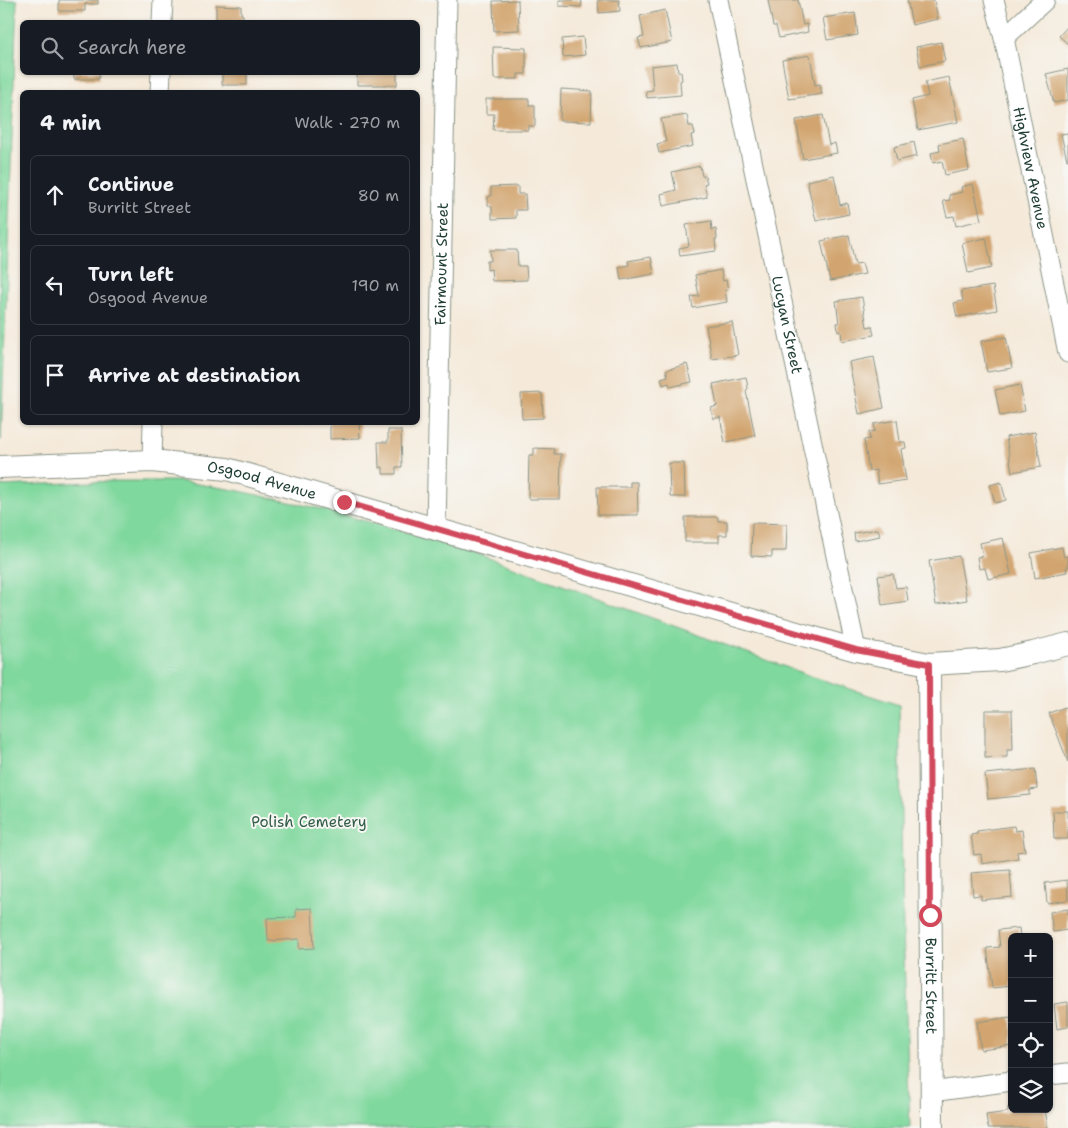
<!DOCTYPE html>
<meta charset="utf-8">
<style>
:root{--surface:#171b24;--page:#20242c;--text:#f1f3f6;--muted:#9ea1a6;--line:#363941}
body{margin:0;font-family:"Shantell Sans",sans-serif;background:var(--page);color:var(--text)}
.controls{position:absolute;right:15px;bottom:15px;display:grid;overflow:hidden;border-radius:8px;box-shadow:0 1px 4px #0004}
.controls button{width:45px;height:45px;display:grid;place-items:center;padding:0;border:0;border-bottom:1px solid var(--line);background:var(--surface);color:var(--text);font:25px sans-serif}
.stop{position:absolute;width:15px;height:15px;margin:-11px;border:4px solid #d1495b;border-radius:50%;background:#fff}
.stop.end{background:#d1495b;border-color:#fff;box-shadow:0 1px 5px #0008}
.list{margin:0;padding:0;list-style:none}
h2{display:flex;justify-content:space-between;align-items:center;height:65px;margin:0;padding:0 20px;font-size:21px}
h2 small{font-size:16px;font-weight:400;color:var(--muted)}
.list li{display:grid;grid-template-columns:32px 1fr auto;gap:15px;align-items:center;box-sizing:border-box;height:80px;margin:0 10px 10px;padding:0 10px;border:1px solid var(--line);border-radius:8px}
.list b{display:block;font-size:19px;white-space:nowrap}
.list p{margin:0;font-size:16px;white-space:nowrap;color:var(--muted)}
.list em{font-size:16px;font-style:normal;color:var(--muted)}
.icon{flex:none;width:28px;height:28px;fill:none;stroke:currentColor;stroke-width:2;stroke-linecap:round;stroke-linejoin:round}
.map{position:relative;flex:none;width:1068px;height:1128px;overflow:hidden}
.search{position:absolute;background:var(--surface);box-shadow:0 1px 4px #0004;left:20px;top:20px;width:400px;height:55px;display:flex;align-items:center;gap:12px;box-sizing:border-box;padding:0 18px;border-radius:8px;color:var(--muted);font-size:19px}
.panel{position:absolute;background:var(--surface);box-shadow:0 1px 4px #0004;left:20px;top:90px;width:400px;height:335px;border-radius:8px}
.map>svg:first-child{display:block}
.green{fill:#7fd89d;stroke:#4f8a68}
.building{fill:#d2a570}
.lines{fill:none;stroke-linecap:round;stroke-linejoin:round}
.minor-casing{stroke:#8a9487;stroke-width:21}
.tertiary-casing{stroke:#8a9487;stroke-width:24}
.minor{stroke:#fff;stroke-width:19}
.tertiary{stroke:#fff;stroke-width:22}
.route{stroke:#d1495b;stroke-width:6}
.labels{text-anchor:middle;stroke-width:4;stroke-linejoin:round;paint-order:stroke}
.street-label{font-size:15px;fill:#1f3d34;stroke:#f6f6f2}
.park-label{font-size:15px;fill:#325c49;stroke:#f6f6f2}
</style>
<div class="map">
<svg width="1068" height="1128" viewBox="0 0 1068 1128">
<rect width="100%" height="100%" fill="#f6f6f2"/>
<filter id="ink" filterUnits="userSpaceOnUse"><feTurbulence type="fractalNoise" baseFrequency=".02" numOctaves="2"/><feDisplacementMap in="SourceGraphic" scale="10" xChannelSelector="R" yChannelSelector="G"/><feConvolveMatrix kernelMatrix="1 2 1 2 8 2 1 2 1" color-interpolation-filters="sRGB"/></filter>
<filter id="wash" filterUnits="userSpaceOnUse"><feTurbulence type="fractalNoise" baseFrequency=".0096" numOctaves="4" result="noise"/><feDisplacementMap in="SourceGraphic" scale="20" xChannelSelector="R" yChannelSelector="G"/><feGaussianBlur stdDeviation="1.12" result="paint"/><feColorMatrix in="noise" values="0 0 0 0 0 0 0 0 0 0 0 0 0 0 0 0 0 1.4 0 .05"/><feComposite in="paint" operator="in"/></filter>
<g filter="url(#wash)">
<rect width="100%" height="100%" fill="#f5eada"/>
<path class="green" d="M 0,0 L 17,0 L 1,440 L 0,440 Z
M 115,481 L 179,481 L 235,490 L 326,510 L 456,546 L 802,673 L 899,705 L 903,927 L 910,1128 L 0,1128 L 0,486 Z"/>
<g id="blocks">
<path class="building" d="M 59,0 L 98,0 L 98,4 L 85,4 L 85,11 L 59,11 Z
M 518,0 L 519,30 L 494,31 L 493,1 Z
M 559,0 L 582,0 L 581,7 L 559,6 Z
M 598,0 L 619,0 L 620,11 L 599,13 Z
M 768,0 L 798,0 L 803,25 L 807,24 L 808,32 L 779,38 L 776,26 L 773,26 Z
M 907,0 L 934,0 L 938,19 L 912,25 Z
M 216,5 L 241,6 L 241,14 L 243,15 L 243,22 L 216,22 Z
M 665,10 L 672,42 L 641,48 L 638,38 L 644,37 L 640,16 Z
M 855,13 L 858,35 L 827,40 L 823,18 Z
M 1068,26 L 1068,44 L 1059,36 Z
M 583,37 L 585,55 L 563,57 L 562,39 Z
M 941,42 L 945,61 L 920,66 L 916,47 Z
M 493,47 L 526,48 L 526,74 L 518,74 L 518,79 L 494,79 Z
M 810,55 L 815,85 L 820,84 L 822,94 L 789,99 L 782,60 Z
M 677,63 L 678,72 L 681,72 L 682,80 L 680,81 L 681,95 L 647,98 L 646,91 L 653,90 L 651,66 Z
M 1068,69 L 1068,100 L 1054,103 L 1046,74 Z
M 74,72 L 99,72 L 99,79 L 74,79 Z
M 222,72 L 247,72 L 247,85 L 222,85 Z
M 357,72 L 397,72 L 397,85 L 357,85 Z
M 949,77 L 958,122 L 918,130 L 912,100 L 928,96 L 925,82 Z
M 561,89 L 592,91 L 591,122 L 560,121 Z
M 486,99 L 529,99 L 529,105 L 535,105 L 535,126 L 528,126 L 528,130 L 493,130 L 494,114 L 486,114 Z
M 687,115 L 689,126 L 693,126 L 695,134 L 691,135 L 693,146 L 659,153 L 657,144 L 666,142 L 661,119 Z
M 823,115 L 829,145 L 835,143 L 837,153 L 803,159 L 796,120 Z
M 1068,133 L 1068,160 L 1067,160 L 1061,134 Z
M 963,139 L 969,170 L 945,175 L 942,161 L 933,163 L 931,153 L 940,151 L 939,144 Z
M 914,142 L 917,156 L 897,161 L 894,147 Z
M 700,166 L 702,176 L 705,176 L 707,183 L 704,184 L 707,197 L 663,206 L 661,194 L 676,190 L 672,172 Z
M 834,175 L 840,205 L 847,203 L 849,214 L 816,221 L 807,181 Z
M 973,184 L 981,220 L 956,226 L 954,216 L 947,217 L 943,201 L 950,200 L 949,195 L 962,192 L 961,187 Z
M 518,186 L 518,194 L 525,194 L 526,210 L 516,210 L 516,218 L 492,219 L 492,207 L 488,205 L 488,197 L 491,196 L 491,187 Z
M 711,221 L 712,230 L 716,229 L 717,239 L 715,239 L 716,251 L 680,256 L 679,248 L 689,246 L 686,225 Z
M 849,235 L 855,264 L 862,263 L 865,274 L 830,281 L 821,241 Z
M 986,238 L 992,268 L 968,273 L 962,243 Z
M 490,250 L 517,250 L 518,266 L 526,266 L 527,280 L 492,281 L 491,269 L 487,270 L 487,261 L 491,261 Z
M 651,257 L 654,274 L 621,280 L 619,267 L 629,265 L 628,261 Z
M 721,270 L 723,281 L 726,280 L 728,290 L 725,290 L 727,302 L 693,308 L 691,297 L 699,296 L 695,275 Z
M 993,286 L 997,310 L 957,317 L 954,303 L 963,301 L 961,291 Z
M 862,297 L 867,327 L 872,326 L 874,335 L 842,341 L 841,331 L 838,332 L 837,323 L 839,323 L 836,301 Z
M 732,322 L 738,355 L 712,359 L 706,326 Z
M 1006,337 L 1012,368 L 987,372 L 981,341 Z
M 874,357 L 884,408 L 859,414 L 849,362 Z
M 687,364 L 692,382 L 670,387 L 669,383 L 663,385 L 661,378 L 668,376 L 666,370 Z
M 746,377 L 748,388 L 746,391 L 755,436 L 725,442 L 720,417 L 713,419 L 711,408 L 717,406 L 713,384 Z
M 1020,385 L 1025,411 L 1000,416 L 995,390 Z
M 542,393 L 543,418 L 522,419 L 521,394 Z
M 897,420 L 900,442 L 905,442 L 906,448 L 901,449 L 906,480 L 878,484 L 876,470 L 869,471 L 864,440 L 870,439 L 869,432 L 875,431 L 874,424 Z
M 330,422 L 359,422 L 360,438 L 330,439 Z
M 388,430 L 401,430 L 402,467 L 396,467 L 396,474 L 383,474 L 383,467 L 379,468 L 378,442 L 388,442 Z
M 1035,432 L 1041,467 L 1012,472 L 1006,437 Z
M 534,448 L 554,449 L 554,454 L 561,454 L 560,499 L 528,499 L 529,455 L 534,455 Z
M 669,463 L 684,463 L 685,497 L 670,497 Z
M 630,482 L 637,482 L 638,515 L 598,515 L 597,487 L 630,487 Z
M 1001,482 L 1006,500 L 995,503 L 990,485 Z
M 685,517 L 718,517 L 718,521 L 727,521 L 727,535 L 719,535 L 719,542 L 685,542 Z
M 752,523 L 787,524 L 786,551 L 772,551 L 772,557 L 751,556 Z
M 878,529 L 880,536 L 855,541 L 854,533 Z
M 1003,538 L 1011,574 L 988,579 L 985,568 L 979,569 L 977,557 L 983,556 L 980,543 Z
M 1062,547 L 1064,557 L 1068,556 L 1068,567 L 1066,568 L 1067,572 L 1035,578 L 1031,553 Z
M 959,556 L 967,600 L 936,605 L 929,561 Z
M 893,574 L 896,588 L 906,587 L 908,601 L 882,605 L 878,576 Z
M 1068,706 L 1068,762 L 1049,713 Z
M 985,710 L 1012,710 L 1013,750 L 1007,750 L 1007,757 L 985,758 Z
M 1035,769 L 1037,789 L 1030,790 L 1030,795 L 988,799 L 985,774 Z
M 1053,811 L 1068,811 L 1068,839 L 1054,839 Z
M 1014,826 L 1015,831 L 1022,830 L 1025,851 L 1017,852 L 1018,858 L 982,864 L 981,854 L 974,855 L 971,835 L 977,834 L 977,831 Z
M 1010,870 L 1012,897 L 981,900 L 981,895 L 973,896 L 971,873 Z
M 1067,880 L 1068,900 L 1047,903 L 1045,883 Z
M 312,908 L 314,948 L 299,949 L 299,939 L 268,941 L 267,918 L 296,917 L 296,909 Z
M 1068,909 L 1068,930 L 1053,932 L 1050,912 Z
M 1019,928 L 1020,937 L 1012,937 L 1012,986 L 992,988 L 987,948 L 1000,947 L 998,930 Z
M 1068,1002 L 1068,1027 L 1057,1029 L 1054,1004 Z
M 1010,1017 L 1012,1025 L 1012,1046 L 981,1050 L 977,1022 Z
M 1012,1106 L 1012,1109 L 1045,1109 L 1048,1128 L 988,1128 L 986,1115 L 1008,1112 L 1008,1107 Z"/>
</g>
</g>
<g filter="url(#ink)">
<use href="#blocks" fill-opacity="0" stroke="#8a9487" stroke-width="1"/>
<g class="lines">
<defs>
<g id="minor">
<path id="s1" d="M 718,0 L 856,650"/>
<path id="s2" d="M 994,0 L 1004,38 L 1068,353"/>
<path d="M 162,22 L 163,0"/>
<path d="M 1004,38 L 1045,0"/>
<path d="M 160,92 L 161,72"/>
<path d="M 152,461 L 153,422"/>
<path id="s3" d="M 436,528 L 447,0"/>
<path d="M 1049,1075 L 1068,1073"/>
<path d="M 931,1092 L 1012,1081"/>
</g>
<g id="tertiary">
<path id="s4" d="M 0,467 L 152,461 L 227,469 L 856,650 L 929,664 L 1000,660 L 1033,653 L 1068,644"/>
<path id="s5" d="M 929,664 L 932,1128"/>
</g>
</defs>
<use href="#minor" class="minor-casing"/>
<use href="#tertiary" class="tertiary-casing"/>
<use href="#minor" class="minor"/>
<use href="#tertiary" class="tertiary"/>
</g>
</g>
<g class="lines" filter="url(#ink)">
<path class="route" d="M 344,502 L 856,650 L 929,664 L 930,915"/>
</g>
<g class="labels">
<g class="street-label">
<text dy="5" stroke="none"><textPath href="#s2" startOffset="172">Highview Avenue</textPath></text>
<text dy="5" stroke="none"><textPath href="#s3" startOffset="264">Fairmount Street</textPath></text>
<text dy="5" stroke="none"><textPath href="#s1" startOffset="332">Lucyan Street</textPath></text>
<text dy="5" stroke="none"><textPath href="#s4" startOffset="264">Osgood Avenue</textPath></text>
<text dy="5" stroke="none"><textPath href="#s5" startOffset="322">Burritt Street</textPath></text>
</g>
<g class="park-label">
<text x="309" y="827">Polish Cemetery</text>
</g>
</g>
</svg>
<div class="controls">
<button>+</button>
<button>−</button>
<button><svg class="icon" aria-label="locate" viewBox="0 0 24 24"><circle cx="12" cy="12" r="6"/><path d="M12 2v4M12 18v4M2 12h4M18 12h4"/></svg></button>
<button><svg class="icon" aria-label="layers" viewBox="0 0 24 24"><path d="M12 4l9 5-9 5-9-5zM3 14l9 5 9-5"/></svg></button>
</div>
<div class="stop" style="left:930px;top:915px"></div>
<div class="stop end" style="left:344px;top:502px"></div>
<div class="search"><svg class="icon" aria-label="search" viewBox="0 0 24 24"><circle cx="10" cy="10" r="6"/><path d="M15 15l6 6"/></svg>Search here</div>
<section class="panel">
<h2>4 min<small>Walk · 270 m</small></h2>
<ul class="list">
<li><svg class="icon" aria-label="ahead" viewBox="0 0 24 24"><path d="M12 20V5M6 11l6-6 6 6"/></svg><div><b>Continue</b><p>Burritt Street</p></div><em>80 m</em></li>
<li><svg class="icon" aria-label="left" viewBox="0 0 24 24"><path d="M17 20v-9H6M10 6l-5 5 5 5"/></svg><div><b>Turn left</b><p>Osgood Avenue</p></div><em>190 m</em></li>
<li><svg class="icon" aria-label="arrive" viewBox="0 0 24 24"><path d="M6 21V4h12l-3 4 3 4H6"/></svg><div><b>Arrive at destination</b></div></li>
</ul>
</section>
</div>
